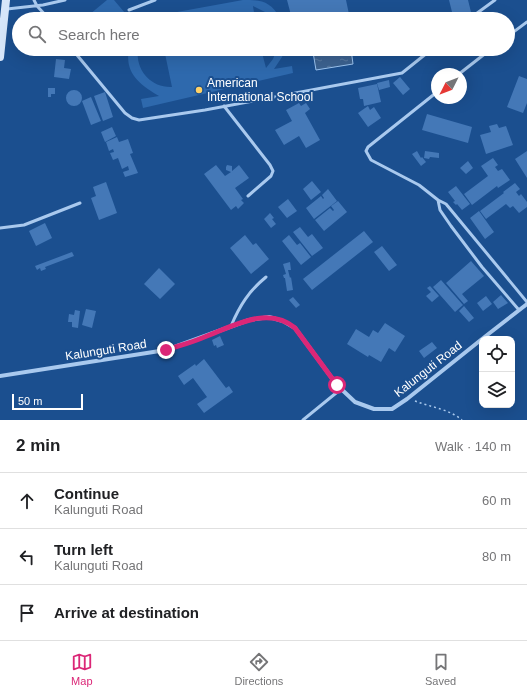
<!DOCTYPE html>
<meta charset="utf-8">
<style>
:root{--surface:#fff;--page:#f6f6f6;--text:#202124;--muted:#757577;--line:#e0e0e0;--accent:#db2777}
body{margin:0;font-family:Arial,sans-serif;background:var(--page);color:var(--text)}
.controls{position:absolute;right:12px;bottom:12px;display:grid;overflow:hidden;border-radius:8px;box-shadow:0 4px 16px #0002}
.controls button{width:36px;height:36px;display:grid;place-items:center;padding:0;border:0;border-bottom:1px solid var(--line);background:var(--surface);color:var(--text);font:20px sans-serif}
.compass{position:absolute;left:431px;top:68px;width:36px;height:36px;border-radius:50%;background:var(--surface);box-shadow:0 4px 16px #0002;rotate:228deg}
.scale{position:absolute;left:12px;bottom:10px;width:71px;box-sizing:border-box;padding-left:4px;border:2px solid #fff;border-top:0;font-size:11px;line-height:14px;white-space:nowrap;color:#fff;-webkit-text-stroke:3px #1b4f8f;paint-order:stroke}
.stop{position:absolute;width:12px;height:12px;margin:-9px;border:3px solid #db2777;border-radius:50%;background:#fff}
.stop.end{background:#db2777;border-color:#fff;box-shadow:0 1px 4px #0008}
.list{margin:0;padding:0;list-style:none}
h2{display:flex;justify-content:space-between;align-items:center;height:52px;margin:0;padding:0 16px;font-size:17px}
h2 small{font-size:13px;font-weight:400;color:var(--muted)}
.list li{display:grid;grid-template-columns:26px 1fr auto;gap:12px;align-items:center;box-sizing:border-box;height:56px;padding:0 16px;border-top:1px solid var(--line)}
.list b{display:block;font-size:15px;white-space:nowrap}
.list p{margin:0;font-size:13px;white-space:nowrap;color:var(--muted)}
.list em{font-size:13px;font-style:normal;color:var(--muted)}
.icon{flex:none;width:22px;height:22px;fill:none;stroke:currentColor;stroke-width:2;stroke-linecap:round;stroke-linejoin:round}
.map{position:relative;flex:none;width:527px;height:420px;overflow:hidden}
.search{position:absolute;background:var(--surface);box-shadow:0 4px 16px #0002;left:12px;right:12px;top:12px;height:44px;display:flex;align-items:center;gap:10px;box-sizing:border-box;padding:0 14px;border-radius:22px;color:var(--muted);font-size:15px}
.sheet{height:220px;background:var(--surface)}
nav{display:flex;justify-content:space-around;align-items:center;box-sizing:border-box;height:56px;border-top:1px solid var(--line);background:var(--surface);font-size:11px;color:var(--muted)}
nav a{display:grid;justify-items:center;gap:2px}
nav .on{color:var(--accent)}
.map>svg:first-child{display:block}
.pitch{fill:#2e69ad}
.water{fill:url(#water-ripples);stroke:#9cc4f0}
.building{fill:#4478b7}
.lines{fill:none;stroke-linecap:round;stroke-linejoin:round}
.path{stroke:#a9c9ee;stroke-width:1.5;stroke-dasharray:2 3;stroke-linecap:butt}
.service{stroke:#a9c9ee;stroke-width:3}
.minor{stroke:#a9c9ee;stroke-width:4}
.secondary{stroke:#d6e6fa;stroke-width:8}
.route{stroke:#db2777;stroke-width:5}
.poi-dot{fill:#ffd166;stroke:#1b4f8f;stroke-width:1.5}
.labels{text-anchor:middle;stroke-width:4;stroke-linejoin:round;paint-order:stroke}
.poi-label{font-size:12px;fill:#fff;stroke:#1b4f8f;text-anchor:start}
.street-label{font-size:12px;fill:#fff;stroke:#1b4f8f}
</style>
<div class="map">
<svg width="527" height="420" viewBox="0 0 527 420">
<defs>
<pattern id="water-ripples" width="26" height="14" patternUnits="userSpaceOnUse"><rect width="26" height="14" fill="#3c6290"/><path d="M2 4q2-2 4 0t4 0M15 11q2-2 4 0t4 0" fill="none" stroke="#597aa1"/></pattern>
</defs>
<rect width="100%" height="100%" fill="#1b4f8f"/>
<path class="pitch" d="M 107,0 L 114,0 L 130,19 L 84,19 Z
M 243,0 C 262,0 270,1 281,19 L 271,19 L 265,12 L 253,6 L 255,19 L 153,19 L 166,14 Z
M 129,49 L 138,49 C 135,70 151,88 172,87 L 164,49 L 261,49 L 266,68 L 273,59 L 277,49 L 285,49 L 282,57 L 274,69 L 292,66 L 293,73 L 143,108 L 141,99 L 159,96 C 141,85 124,74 129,49 Z"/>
<path class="water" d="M 331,49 L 351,49 L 353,64 L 316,70 L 313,52 Z"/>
<path class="building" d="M 287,0 L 346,0 L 350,19 L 292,19 Z
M 449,0 L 468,0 L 471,12 L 453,16 Z
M 444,14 L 446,19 L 431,19 L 431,17 Z
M 56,59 L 65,60 L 64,68 L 71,69 L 69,79 L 54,77 Z
M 519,76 L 527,79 L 527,103 L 523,113 L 507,107 Z
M 400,77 L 410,89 L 403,95 L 393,83 Z
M 389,80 L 390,87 L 379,90 L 377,83 Z
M 377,84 L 381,102 L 364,106 L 363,99 L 360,99 L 358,88 Z
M 48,88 L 55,88 L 55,94 L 51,94 L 51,97 L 48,97 Z
M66 98a8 8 0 1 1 16 0a8 8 0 1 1-16 0Z
M 105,92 L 113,117 L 103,121 L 94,96 Z
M 91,97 L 101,121 L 91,125 L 82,101 Z
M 299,103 L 301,106 L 306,103 L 310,109 L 305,113 L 320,140 L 306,148 L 299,136 L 284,145 L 275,130 L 292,121 L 286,110 Z
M 368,106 L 370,110 L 374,107 L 381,118 L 368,127 L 358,113 Z
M 427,114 L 472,127 L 468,143 L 422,130 Z
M 497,124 L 499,128 L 506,126 L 513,145 L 486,154 L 480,135 L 491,132 L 489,126 Z
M 112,127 L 116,136 L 105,142 L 101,132 Z
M 117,137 L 119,142 L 128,139 L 133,153 L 130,154 L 138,173 L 125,177 L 123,172 L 129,170 L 128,166 L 122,169 L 118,158 L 113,160 L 110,153 L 114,152 L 113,149 L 109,151 L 106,142 Z
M 417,151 L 421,158 L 422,157 L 426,162 L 421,166 L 412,154 Z
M 425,151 L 439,153 L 439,158 L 430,157 L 429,159 L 424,158 Z
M 527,151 L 527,178 L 515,159 Z
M 493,158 L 498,165 L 495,167 L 498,171 L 502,169 L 510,180 L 498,188 L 497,186 L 472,205 L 464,194 L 488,176 L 481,166 Z
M 468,161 L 473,168 L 466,174 L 460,168 Z
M 216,165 L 225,176 L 231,172 L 226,170 L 226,167 L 227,165 L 232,166 L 232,171 L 239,165 L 249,178 L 235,188 L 243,199 L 241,200 L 244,203 L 238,209 L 236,206 L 231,210 L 204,174 Z
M 312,181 L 321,192 L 311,200 L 303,189 Z
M 106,182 L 117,213 L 99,220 L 91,198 L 96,196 L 93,187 Z
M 515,183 L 520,189 L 516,192 L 519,196 L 521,194 L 527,202 L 527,207 L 519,213 L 513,206 L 510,208 L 506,204 L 486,219 L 480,211 L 504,193 L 503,192 Z
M 456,186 L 470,204 L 462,210 L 457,204 L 456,205 L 453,202 L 455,201 L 448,192 Z
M 328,189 L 337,201 L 314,219 L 306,208 L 321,196 L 323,199 L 324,198 L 322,195 Z
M 288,199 L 297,211 L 287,218 L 278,207 Z
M 338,201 L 347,212 L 324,231 L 315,220 L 330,208 L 333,211 L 334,210 L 331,206 Z
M 479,211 L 494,232 L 485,239 L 470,218 Z
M 270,213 L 274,218 L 272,219 L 276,224 L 271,228 L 264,219 Z
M 45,223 L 52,238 L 36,246 L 29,231 Z
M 300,227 L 308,237 L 312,234 L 323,248 L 312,256 L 293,232 Z
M 364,231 L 373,242 L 312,290 L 303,279 Z
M 245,235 L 253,245 L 256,243 L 269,259 L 251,274 L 230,248 Z
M 289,235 L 297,245 L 300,243 L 311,257 L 301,265 L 282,241 Z
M 382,246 L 397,265 L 389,271 L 374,252 Z
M 72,252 L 74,256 L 45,267 L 46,269 L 41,271 L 40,268 L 37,270 L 35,266 Z
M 471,261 L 484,276 L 462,294 L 468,301 L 464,304 L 446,283 Z
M 290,262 L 291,270 L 288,270 L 290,278 L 291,277 L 293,290 L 287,291 L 285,278 L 284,278 L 283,275 L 286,274 L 283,264 Z
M 159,268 L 175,284 L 160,299 L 144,284 Z
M 441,280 L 463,305 L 455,312 L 433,287 Z
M 430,286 L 439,296 L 432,302 L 426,296 L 431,292 L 427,288 Z
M 501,295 L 508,303 L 498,309 L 493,302 Z
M 486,296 L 492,304 L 483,311 L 477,303 Z
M 293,297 L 300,305 L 296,308 L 289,300 Z
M 464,306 L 474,318 L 469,322 L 459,311 Z
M 86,309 L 96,311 L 92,328 L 82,325 Z
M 75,310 L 80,311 L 78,328 L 72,327 L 72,322 L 68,322 L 69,314 L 74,315 Z
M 385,323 L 405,336 L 395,352 L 389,348 L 381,362 L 369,355 L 368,357 L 347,344 L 356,329 L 369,337 L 373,330 L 378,333 Z
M 220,336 L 224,345 L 217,348 L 216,345 L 214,346 L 212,340 Z
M 432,342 L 437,348 L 424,358 L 419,351 Z
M 204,359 L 226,388 L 229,386 L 233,392 L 204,413 L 197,404 L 207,397 L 193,378 L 184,385 L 178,376 L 195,364 L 196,366 Z"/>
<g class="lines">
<path class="path" d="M 415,401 C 430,407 449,409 462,420"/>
<path class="service" d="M 34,0 L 37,6 L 49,19
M 7,9 L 43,5 L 65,0
M 129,10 L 155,0
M 469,19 L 495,0
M 508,36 L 527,22
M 72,49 L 125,113 L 132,118 L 139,120 L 205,110 L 402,73 L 432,49
M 459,74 L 491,49
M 437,92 L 368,147 L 366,151 L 371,160 L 419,185 L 438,200 L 446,204 L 527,302
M 224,106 L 270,165 L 273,171 L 271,176 L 248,196
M 438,200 L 440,210 L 451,226 L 482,267 L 519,310
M 0,228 L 24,225 L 80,203
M 231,326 C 240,305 249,291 266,277
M 303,420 L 341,389"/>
<path class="minor" d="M 482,339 L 527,304
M 0,376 L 166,350 L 249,320 L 269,317 L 283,321 L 295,328 L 337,385 L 355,402 L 374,409 L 392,409 L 407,399 L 482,339"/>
<path class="secondary" d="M 0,57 L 6,0"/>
</g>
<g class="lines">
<path class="route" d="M 166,350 C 178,346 190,343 202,338 C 230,328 267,304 295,328 L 337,385"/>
</g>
<circle class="poi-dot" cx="199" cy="90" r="4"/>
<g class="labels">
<g class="poi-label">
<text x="207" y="87">American<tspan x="207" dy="14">International School</tspan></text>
</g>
<g class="street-label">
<text transform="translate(106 350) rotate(-9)" y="4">Kalunguti Road</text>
<text transform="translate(428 369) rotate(-38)" y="4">Kalunguti Road</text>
</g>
</g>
</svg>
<div class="controls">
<button><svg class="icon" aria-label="locate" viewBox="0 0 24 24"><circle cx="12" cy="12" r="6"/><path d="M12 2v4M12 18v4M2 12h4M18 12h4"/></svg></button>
<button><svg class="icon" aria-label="layers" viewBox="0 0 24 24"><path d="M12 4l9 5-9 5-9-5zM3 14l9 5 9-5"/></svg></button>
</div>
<svg class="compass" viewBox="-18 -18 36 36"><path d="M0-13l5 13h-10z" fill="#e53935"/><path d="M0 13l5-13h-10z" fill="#757577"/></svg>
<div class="scale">50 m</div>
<div class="stop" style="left:337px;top:385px"></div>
<div class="stop end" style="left:166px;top:350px"></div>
<div class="search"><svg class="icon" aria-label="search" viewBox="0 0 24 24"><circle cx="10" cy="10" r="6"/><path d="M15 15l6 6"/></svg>Search here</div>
</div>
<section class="sheet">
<h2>2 min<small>Walk · 140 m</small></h2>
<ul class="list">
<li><svg class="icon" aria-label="ahead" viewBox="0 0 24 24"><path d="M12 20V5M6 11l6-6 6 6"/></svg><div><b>Continue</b><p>Kalunguti Road</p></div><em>60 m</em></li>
<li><svg class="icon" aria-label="left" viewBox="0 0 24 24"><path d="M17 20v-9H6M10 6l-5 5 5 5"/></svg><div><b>Turn left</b><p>Kalunguti Road</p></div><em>80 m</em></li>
<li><svg class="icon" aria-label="arrive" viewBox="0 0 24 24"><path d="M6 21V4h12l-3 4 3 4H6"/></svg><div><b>Arrive at destination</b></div></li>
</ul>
</section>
<nav>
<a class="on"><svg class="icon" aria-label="map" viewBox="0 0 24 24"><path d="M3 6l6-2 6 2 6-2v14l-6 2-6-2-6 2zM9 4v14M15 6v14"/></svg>Map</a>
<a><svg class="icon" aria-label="directions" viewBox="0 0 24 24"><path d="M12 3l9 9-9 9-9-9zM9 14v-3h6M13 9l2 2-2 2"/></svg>Directions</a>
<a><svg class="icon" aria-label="saved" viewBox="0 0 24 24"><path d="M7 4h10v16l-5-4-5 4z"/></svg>Saved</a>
</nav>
